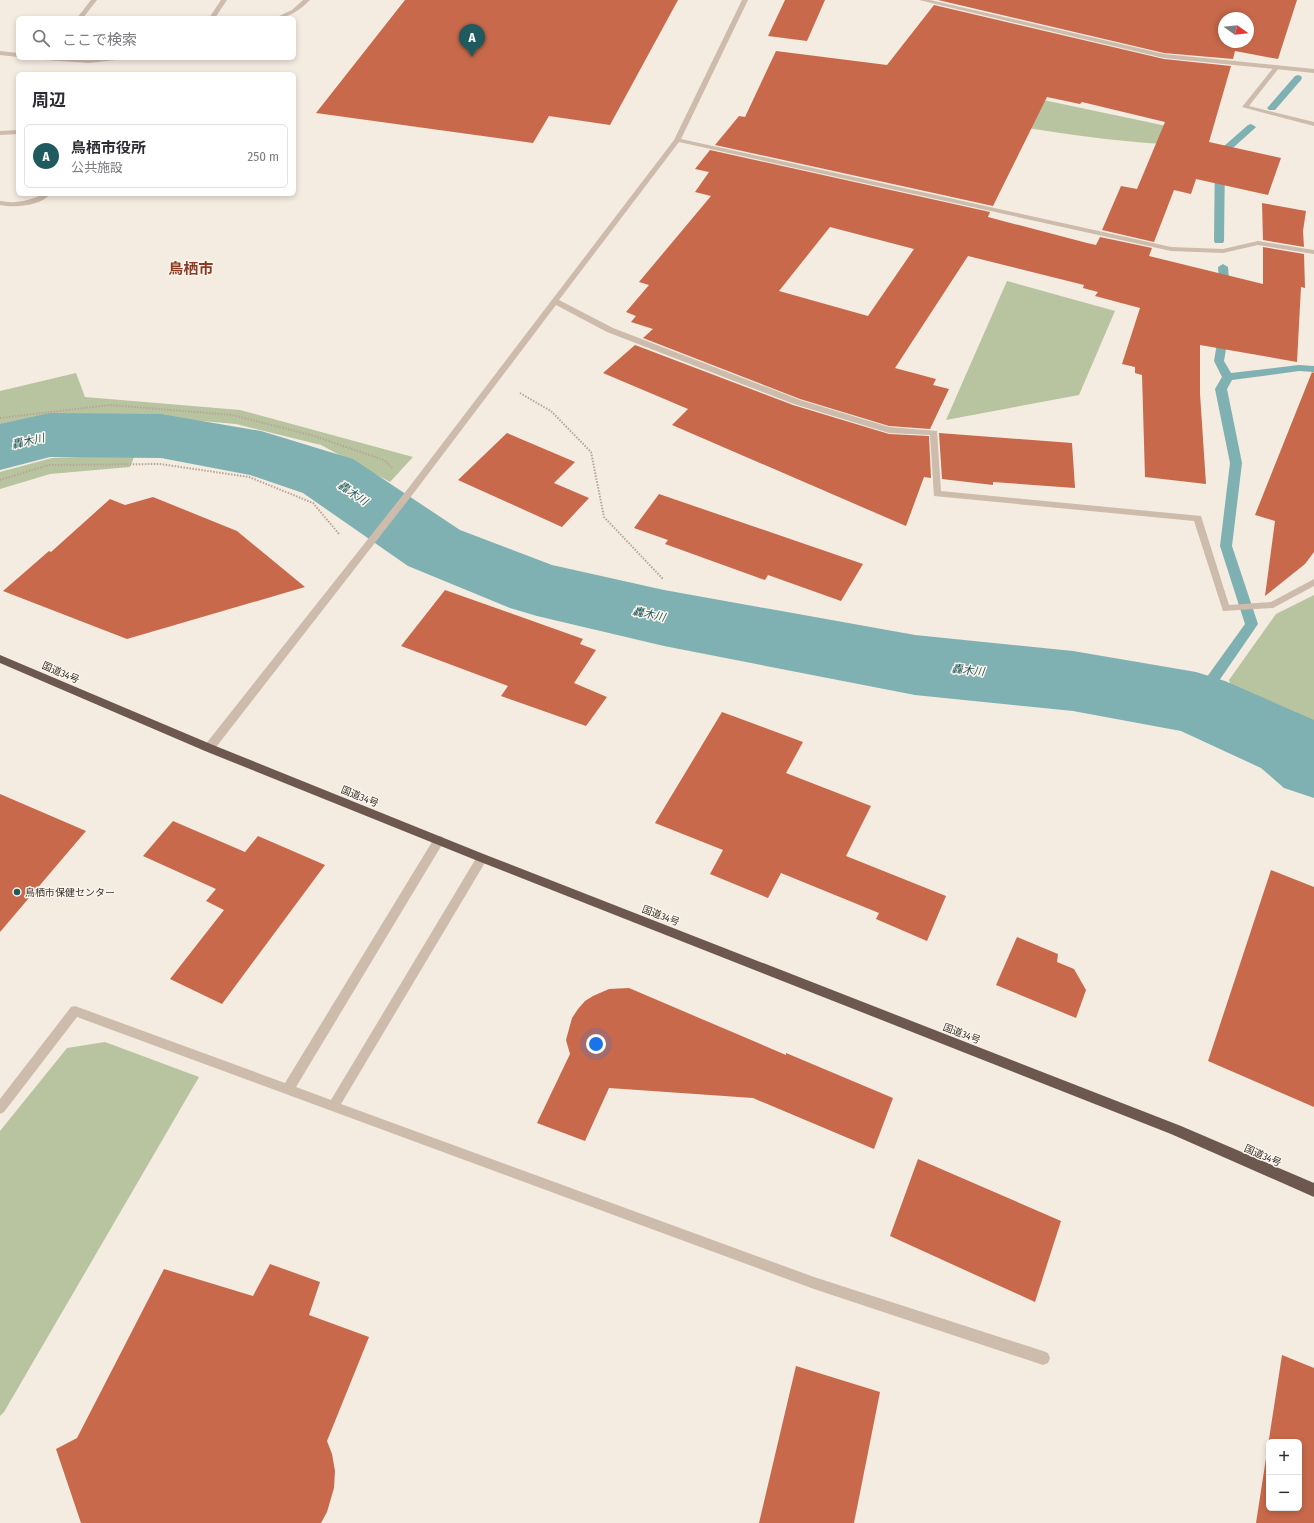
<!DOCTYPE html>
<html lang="ja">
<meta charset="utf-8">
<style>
:root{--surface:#fff;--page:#f2f2f3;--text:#2b2b33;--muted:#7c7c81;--line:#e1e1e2;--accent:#1f5a5e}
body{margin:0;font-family:"Fira Sans Condensed","Noto Sans JP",sans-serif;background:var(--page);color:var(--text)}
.controls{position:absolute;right:12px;bottom:12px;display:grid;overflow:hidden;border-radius:6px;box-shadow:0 2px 6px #0003}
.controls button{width:36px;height:36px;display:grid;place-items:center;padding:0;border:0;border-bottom:1px solid var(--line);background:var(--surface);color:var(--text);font:20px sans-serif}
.compass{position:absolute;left:1218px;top:12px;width:36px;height:36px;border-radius:50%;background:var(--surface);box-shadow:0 2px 6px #0003;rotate:105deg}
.you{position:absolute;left:596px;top:1044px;width:14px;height:14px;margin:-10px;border:3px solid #fff;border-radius:50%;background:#1a73e8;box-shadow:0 0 0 6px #1a73e833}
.badge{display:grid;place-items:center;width:26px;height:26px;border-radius:50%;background:var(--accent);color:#fff;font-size:13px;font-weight:700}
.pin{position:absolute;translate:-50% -33px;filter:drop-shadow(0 1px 2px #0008)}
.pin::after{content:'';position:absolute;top:21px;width:14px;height:12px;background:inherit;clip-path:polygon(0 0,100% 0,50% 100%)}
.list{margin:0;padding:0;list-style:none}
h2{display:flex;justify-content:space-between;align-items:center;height:52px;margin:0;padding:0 16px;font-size:17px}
h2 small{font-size:13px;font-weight:400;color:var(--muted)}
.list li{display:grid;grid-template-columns:26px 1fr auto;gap:12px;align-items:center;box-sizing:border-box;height:64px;margin:0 8px 8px;padding:0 8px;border:1px solid var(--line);border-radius:6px}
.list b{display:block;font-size:15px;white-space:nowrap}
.list p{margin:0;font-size:13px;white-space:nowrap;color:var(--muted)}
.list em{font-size:13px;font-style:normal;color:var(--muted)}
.icon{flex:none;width:22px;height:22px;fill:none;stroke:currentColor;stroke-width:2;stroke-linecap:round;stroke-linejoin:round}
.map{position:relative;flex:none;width:1314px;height:1523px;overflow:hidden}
.search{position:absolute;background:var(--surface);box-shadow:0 2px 6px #0003;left:16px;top:16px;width:280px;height:44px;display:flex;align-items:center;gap:10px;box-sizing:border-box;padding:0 14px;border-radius:6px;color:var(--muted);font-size:15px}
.panel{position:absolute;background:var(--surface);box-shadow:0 2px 6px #0003;left:16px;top:72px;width:280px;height:124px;border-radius:6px}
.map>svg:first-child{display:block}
.green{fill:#b8c4a0}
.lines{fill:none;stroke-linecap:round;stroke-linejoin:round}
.stream{fill:#7fb0b2;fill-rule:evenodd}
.river{fill:#7fb0b2;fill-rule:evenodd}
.building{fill:#c8694b;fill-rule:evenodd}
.path{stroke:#b9a596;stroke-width:2;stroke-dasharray:1.5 1.5;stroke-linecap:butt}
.service{fill:#cdbbac;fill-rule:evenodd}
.minor{fill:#cdbbac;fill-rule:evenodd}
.trunk{fill:#6c584f;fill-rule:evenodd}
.poi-dot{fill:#1f5a5e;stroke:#fbf5ee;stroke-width:1.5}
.labels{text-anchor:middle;stroke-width:3;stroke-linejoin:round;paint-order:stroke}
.street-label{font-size:10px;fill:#3b302b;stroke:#fbf5ee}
.poi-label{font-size:10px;fill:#3b302b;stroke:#fbf5ee;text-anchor:start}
.water-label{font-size:11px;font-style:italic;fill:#1f5a5e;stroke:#fbf5ee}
.far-town-label{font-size:15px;font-weight:bold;fill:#8c3b22;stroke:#fbf5ee}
</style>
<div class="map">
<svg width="1314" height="1523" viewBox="0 0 1314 1523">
<rect width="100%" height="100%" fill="#f4ebe1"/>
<path class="green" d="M 986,88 L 1195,132 L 1187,145 C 1114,143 1040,130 968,118 Z
M 1007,281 L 1115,311 L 1079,395 L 946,420 Z
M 76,373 L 85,397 L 240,410 L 413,457 L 390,482 L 321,445 L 236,424 L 124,414 L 0,428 L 0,391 Z
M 135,455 L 130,467 L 50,474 L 0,489 L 0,472 L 52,458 Z
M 1314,595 L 1314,738 L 1239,708 L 1229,680 L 1276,614 Z
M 105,1042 L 199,1077 L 4,1412 L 0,1416 L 0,1131 L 67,1048 Z"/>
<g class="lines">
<path class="stream" d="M 1298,75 L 1301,76 L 1302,78 L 1301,80 L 1275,110 L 1269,110 L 1267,108 L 1269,106 L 1295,76 Z
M 1251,124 L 1256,127 L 1254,129 L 1225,155 L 1224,241 L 1223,243 L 1215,243 L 1214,241 L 1215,154 L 1248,125 Z
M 1223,264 L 1228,267 L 1230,293 L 1225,296 L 1220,293 L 1218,267 Z
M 1224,328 L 1229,331 L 1224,361 L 1231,373 L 1299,365 L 1314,366 L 1314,372 L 1299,371 L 1232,380 L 1227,389 L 1242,463 L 1232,546 L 1258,624 L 1201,707 L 1196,708 L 1191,707 L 1189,703 L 1191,699 L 1245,624 L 1220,546 L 1230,463 L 1215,389 L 1222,377 L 1214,361 L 1219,331 Z"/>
<path class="river" d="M 50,413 L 161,414 L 261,431 L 353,459 L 460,530 L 552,565 L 664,590 L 915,635 L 1073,651 L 1196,672 L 1225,681 L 1314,720 L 1314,798 L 1284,788 L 1261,768 L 1181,731 L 1073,711 L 915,695 L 664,646 L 537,616 L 510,608 L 408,566 L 303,493 L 250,475 L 161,458 L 50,457 L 0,470 L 0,424 Z"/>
</g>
<path class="building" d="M 405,0 L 678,0 L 610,125 L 549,116 L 533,143 L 316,113 Z
M 785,0 L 825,0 L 807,41 L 768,36 Z
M 938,0 L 1297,0 L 1278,59 L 1235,51 L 1233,59 L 1164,53 ZM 1224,18 L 1248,18 L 1248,42 L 1224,42 Z
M 934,5 L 1164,59 L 1231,66 L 1209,142 L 1281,158 L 1268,195 L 1196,179 L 1191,194 L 1174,190 L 1154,242 L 1102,230 L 1121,186 L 1137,189 L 1165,122 L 1082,102 L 1080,104 L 1047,97 L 993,206 L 715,145 L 739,116 L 745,117 L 776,51 L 887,65 Z
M 710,150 L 990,212 L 988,217 L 1087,243 L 1096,245 L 1100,237 L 1152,248 L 1149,256 L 1263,284 L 1263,247 L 1304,254 L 1305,288 L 1301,287 L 1297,362 L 1200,345 L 1200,394 L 1206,484 L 1145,477 L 1142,375 L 1135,373 L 1135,367 L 1122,364 L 1140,308 L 1095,296 L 1098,292 L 1083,288 L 1084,285 L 968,256 L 895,368 L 936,379 L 933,385 L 949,389 L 930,429 L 889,426 L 800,399 L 643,338 L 653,329 L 631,322 L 636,316 L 626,312 L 649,285 L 639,282 L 711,196 L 695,192 L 709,172 L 695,169 ZM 830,227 L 914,249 L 868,316 L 779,291 Z
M 1262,203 L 1306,211 L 1303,231 L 1304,247 L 1263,240 Z
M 635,345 L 793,405 L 889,434 L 929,436 L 931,478 L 924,477 L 906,526 L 672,425 L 688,409 L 603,373 Z
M 1312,372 L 1314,373 L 1314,552 L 1305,564 L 1265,596 L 1275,521 L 1255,515 Z
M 507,433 L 575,462 L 554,483 L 589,498 L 562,527 L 458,480 Z
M 939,433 L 1072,443 L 1075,488 L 993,482 L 993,485 L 942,479 Z
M 659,494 L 863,564 L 841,601 L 768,575 L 765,580 L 665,544 L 668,540 L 634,528 Z
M 153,497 L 237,531 L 305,587 L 127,639 L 3,591 L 49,551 L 51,552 L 110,499 L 125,505 Z
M 445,590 L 583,639 L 580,644 L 596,650 L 574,683 L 607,697 L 586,726 L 501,696 L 508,686 L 401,646 Z
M 722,712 L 803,742 L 786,773 L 871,806 L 846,856 L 946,896 L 927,941 L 876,919 L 879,913 L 781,873 L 768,898 L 710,874 L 723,850 L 655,823 Z
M 0,794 L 86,831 L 0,932 Z
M 173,821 L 245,852 L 258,836 L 325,865 L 222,1004 L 170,979 L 224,910 L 206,901 L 216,889 L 143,856 Z
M 1271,870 L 1314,887 L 1314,1107 L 1208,1061 Z
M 1017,937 L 1058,954 L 1057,962 L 1074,969 L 1086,990 L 1076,1018 L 996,985 Z
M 629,988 L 786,1055 L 786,1053 L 893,1098 L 874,1149 L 753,1098 L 609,1088 L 585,1141 L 537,1123 L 570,1054 L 566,1040 L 572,1018 L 578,1009 L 585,1001 L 593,996 L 609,989 Z
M 918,1159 L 1061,1221 L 1035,1302 L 890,1236 Z
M 270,1264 L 320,1282 L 309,1315 L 369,1337 L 327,1441 L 332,1454 L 335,1471 L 334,1488 L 327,1512 L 321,1523 L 81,1523 L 56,1449 L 77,1438 L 164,1269 L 253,1296 Z
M 1282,1355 L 1314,1368 L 1314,1523 L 1256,1523 ZM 1269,1442 L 1299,1442 L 1299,1508 L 1269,1508 Z
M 796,1366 L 880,1392 L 854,1523 L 759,1523 Z"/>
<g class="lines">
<path class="path" d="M 520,393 L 551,411 L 591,452 L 604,517 L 663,579
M 0,418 L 110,405 L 232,415 L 311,435 L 384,460 L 392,468
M 0,480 L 49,465 L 160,464 L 249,477 L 313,503 L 339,534"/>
<path class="service" d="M 1274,67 L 1279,68 L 1249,106 L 1314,122 L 1314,126 L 1242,107 Z
M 18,130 L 18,134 L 0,135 L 0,131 Z
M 43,194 L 51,194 C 39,206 16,208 0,205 L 0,201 C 15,204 29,201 43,194 Z"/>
<path class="minor" d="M 91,0 L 97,0 L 83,18 L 77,18 Z
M 221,0 L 227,0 L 215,18 L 209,18 Z
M 303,0 L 310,0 C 300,10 289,18 275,18 L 292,10 Z
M 742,0 L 748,0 L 681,139 L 1171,247 L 1223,249 L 1258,241 L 1314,250 L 1314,254 L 1258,245 L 1223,253 L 1171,251 L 679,142 L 559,300 L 613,328 L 800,400 L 889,427 L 937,431 L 941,491 L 1201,516 L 1229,605 L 1271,602 L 1314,579 L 1314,586 L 1273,608 L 1223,611 L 1194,521 L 934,496 L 930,435 L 889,433 L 794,404 L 607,332 L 556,305 L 416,490 L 213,751 L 205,751 L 204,748 L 205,745 L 410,486 L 674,140 Z
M 919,0 L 930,0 L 1164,54 L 1314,69 L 1314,73 L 1164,58 Z
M 0,51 L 18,53 L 18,57 L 0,55 Z
M 42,58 L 119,58 L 116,60 L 89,63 L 45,60 Z
M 439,836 L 443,837 L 444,840 L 443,843 L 296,1087 L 331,1100 L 478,855 L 482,854 L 486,855 L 487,858 L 486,861 L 341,1104 L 814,1277 L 1043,1351 L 1048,1353 L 1050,1358 L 1048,1363 L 1043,1365 L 814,1289 L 77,1017 L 4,1112 L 0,1114 L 0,1099 L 71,1007 L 75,1006 L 285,1083 L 435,837 Z"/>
<path class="trunk" d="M 0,655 L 213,745 L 486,855 L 1181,1126 L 1314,1183 L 1314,1197 L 1171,1134 L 478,861 L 205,751 L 0,663 Z"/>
</g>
<circle class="poi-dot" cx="17" cy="892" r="4"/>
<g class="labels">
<g class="street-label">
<text transform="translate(61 672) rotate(23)" y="4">国道34号</text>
<text transform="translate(360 796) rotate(22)" y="4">国道34号</text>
<text transform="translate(661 915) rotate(21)" y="4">国道34号</text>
<text transform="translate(962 1033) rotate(21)" y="4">国道34号</text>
<text transform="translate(1263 1155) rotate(24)" y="4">国道34号</text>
</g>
<g class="poi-label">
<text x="25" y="896">鳥栖市保健センター</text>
</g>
<g class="water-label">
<text transform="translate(28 441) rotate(-13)" y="4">轟木川</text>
<text transform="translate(353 493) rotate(34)" y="4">轟木川</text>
<text transform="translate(649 614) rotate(12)" y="4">轟木川</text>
<text transform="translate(968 670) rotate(6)" y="4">轟木川</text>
</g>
<g class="far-town-label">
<text x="191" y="274">鳥栖市</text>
</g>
</g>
</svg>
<div class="controls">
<button>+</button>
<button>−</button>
</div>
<svg class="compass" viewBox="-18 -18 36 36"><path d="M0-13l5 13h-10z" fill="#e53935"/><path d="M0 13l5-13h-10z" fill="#7c7c81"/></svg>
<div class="you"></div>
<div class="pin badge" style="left:472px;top:57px">A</div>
<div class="search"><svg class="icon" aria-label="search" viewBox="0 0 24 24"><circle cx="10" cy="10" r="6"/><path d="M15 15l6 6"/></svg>ここで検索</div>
<section class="panel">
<h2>周辺<small></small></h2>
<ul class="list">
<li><span class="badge">A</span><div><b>鳥栖市役所</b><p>公共施設</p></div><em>250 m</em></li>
</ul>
</section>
</div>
